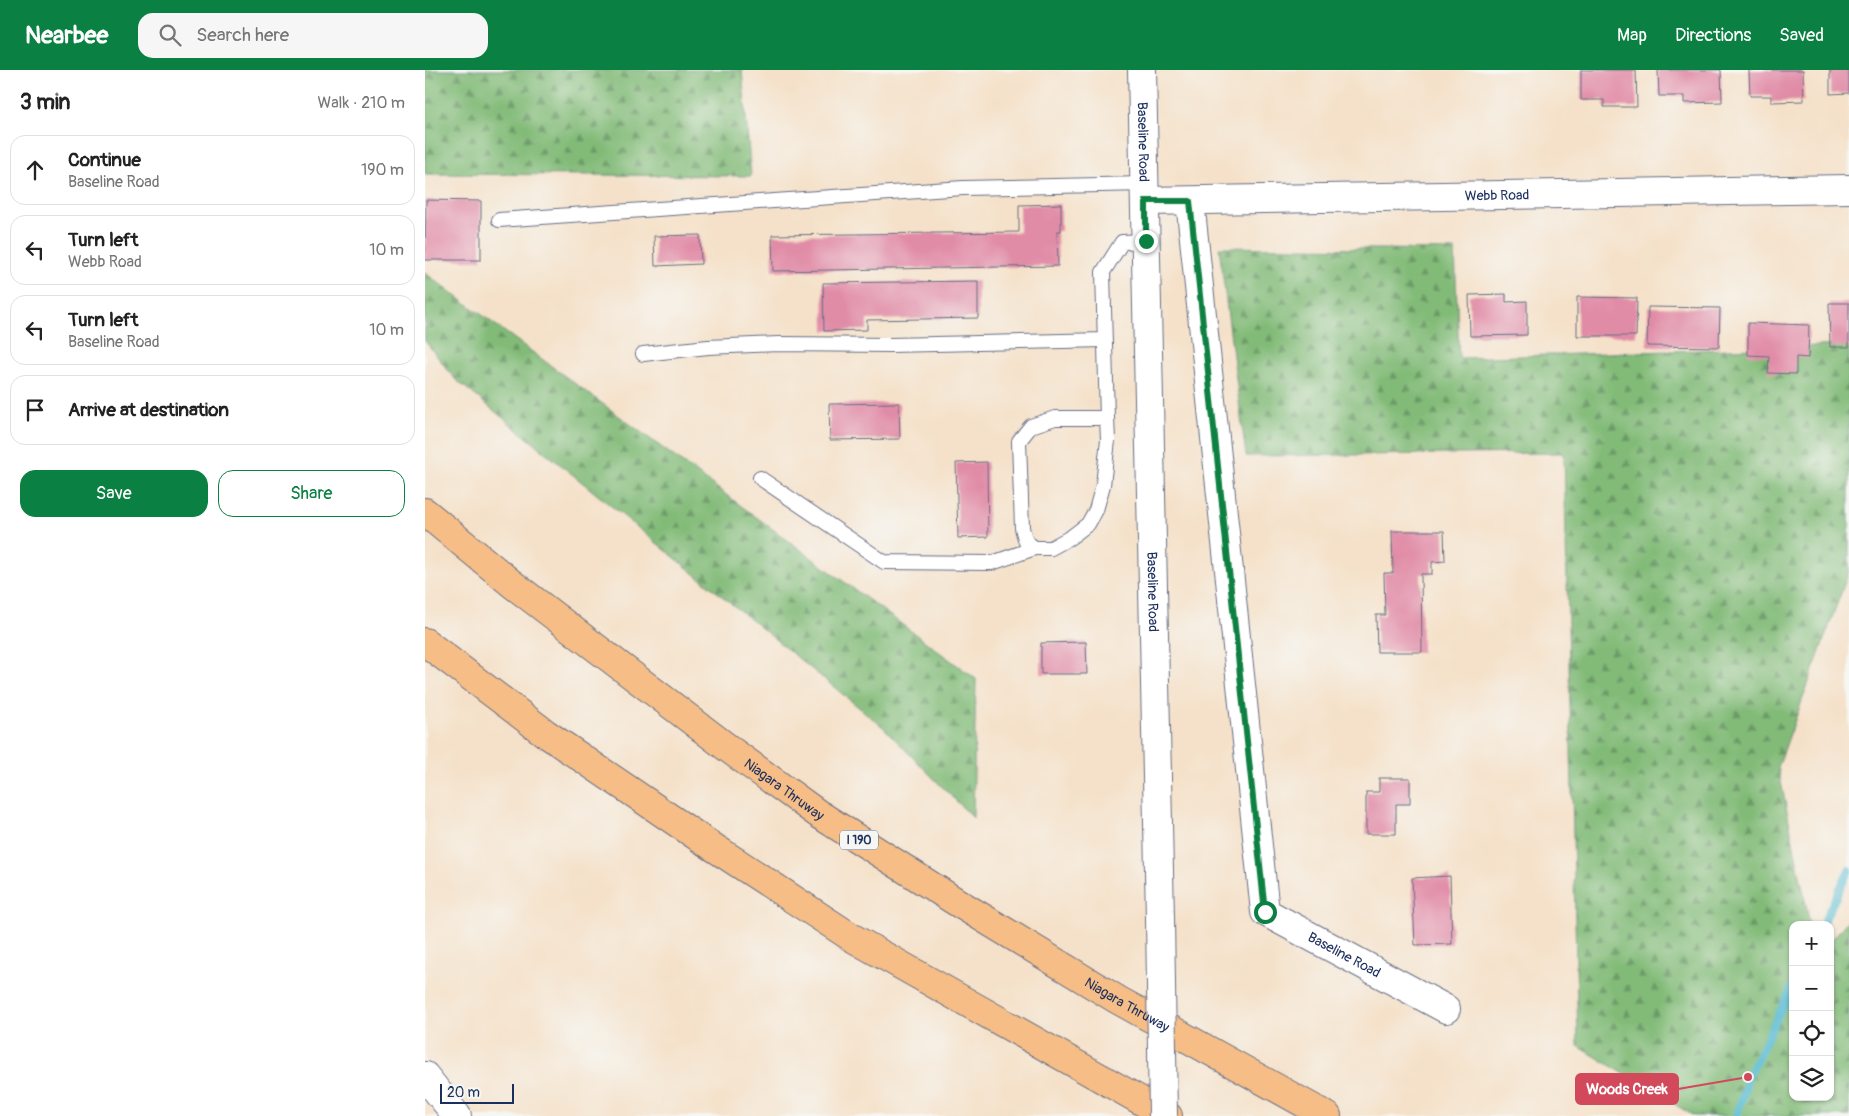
<!DOCTYPE html>
<meta charset="utf-8">
<style>
:root{--surface:#fff;--page:#f6f6f6;--text:#222;--muted:#767676;--line:#e0e0e0;--accent:#0b8043}
body{margin:0;font-family:Pangolin,sans-serif;background:var(--page);color:var(--text)}
.controls{position:absolute;right:15px;bottom:15px;display:grid;overflow:hidden;border-radius:10px;box-shadow:0 1px 4px #0004}
.controls button{width:45px;height:45px;display:grid;place-items:center;padding:0;border:0;border-bottom:1px solid var(--line);background:var(--surface);color:var(--text);font:25px sans-serif}
.scale{position:absolute;left:15px;bottom:12px;width:74px;box-sizing:border-box;padding-left:5px;border:2px solid #1b2f5e;border-top:0;font-size:14px;line-height:18px;white-space:nowrap;color:#1b2f5e;-webkit-text-stroke:4px #f6f6f2;paint-order:stroke}
.stop{position:absolute;width:15px;height:15px;margin:-11px;border:4px solid #0b8043;border-radius:50%;background:#fff}
.stop.end{background:#0b8043;border-color:#fff;box-shadow:0 1px 5px #0008}
.list{margin:0;padding:0;list-style:none}
h2{display:flex;justify-content:space-between;align-items:center;height:65px;margin:0;padding:0 20px;font-size:21px}
h2 small{font-size:16px;font-weight:400;color:var(--muted)}
.list li{display:grid;grid-template-columns:32px 1fr auto;gap:15px;align-items:center;box-sizing:border-box;height:70px;margin:0 10px 10px;padding:0 10px;border:1px solid var(--line);border-radius:15px}
.list b{display:block;font-size:19px;white-space:nowrap}
.list p{margin:0;font-size:16px;white-space:nowrap;color:var(--muted)}
.list em{font-size:16px;font-style:normal;color:var(--muted)}
.actions{display:flex;gap:10px;padding:15px 20px}
.actions a{flex:1;padding:11px 0;border:1px solid var(--accent);border-radius:15px;text-align:center;font-size:18px;color:var(--accent)}
.actions .main{background:var(--accent);color:#fff}
.icon{flex:none;width:28px;height:28px;fill:none;stroke:currentColor;stroke-width:2;stroke-linecap:round;stroke-linejoin:round}
.map{position:relative;flex:none;width:1424px;height:1046px;overflow:hidden}
header{display:flex;align-items:center;gap:30px;box-sizing:border-box;height:70px;padding:0 25px;background:var(--accent);color:#fff}
header strong{font-size:24px}
nav{display:flex;gap:28px;margin-inline-start:auto;font-size:18px}
.search{width:350px;height:45px;background:var(--page);display:flex;align-items:center;gap:12px;box-sizing:border-box;padding:0 18px;border-radius:15px;color:var(--muted);font-size:19px}
main{display:flex}
aside{flex:1;background:var(--surface)}
.map>svg:first-child{display:block}
.forest{fill:url(#forest-firs);stroke:#4e756b}
.lines{fill:none;stroke-linecap:round;stroke-linejoin:round}
.stream{stroke:#52b9d0;stroke-width:8}
.building{fill:#e18ca7}
.service-casing{stroke:#676d83;stroke-width:16}
.minor-casing{stroke:#676d83;stroke-width:30}
.tertiary-casing{stroke:#676d83;stroke-width:30}
.motorway-casing{stroke:#676d83;stroke-width:30}
.service{stroke:#fff;stroke-width:14}
.minor{stroke:#fff;stroke-width:28}
.tertiary{stroke:#fff;stroke-width:28}
.motorway{stroke:#f6be86;stroke-width:28}
.tertiary-bridge-casing{stroke:#676d83;stroke-width:30;stroke-linecap:butt}
.tertiary-bridge{stroke:#fff;stroke-width:28}
.route{stroke:#0b8043;stroke-width:6}
.labels{text-anchor:middle;stroke-width:5;stroke-linejoin:round;paint-order:stroke}
.shield{fill:#f6f6f2;stroke:#5d6b8a;stroke-width:1}
.shield-label{font-size:12px;font-weight:bold;fill:#1b2f5e}
.street-label{font-size:14px;fill:#1b2f5e;stroke:#f6f6f2}
.leader{fill:none;stroke:#d1495b;stroke-width:2}
.callout-dot{fill:#d1495b;stroke:#f6f6f2;stroke-width:2}
.callout{fill:#d1495b;stroke:#d1495b;stroke-width:2}
.callout-label{font-size:15px;text-anchor:middle;font-weight:bold;fill:#fff}
</style>
<header>
<strong>Nearbee</strong>
<div class="search"><svg class="icon" aria-label="search" viewBox="0 0 24 24"><circle cx="10" cy="10" r="6"/><path d="M15 15l6 6"/></svg>Search here</div>
<nav><a>Map</a><a>Directions</a><a>Saved</a></nav>
</header>
<main>
<aside>
<h2>3 min<small>Walk · 210 m</small></h2>
<ul class="list">
<li><svg class="icon" aria-label="ahead" viewBox="0 0 24 24"><path d="M12 20V5M6 11l6-6 6 6"/></svg><div><b>Continue</b><p>Baseline Road</p></div><em>190 m</em></li>
<li><svg class="icon" aria-label="left" viewBox="0 0 24 24"><path d="M17 20v-9H6M10 6l-5 5 5 5"/></svg><div><b>Turn left</b><p>Webb Road</p></div><em>10 m</em></li>
<li><svg class="icon" aria-label="left" viewBox="0 0 24 24"><path d="M17 20v-9H6M10 6l-5 5 5 5"/></svg><div><b>Turn left</b><p>Baseline Road</p></div><em>10 m</em></li>
<li><svg class="icon" aria-label="arrive" viewBox="0 0 24 24"><path d="M6 21V4h12l-3 4 3 4H6"/></svg><div><b>Arrive at destination</b></div></li>
</ul>
<div class="actions"><a class="main">Save</a><a>Share</a></div>
</aside>
<div class="map">
<svg width="1424" height="1046" viewBox="0 0 1424 1046">
<defs>
<pattern id="forest-firs" width="22" height="20" patternUnits="userSpaceOnUse" patternTransform="scale(1.25)"><rect width="22" height="20" fill="#82bb78"/><path d="M5 1l3.5 6h-7zM16 11l3.5 6h-7z" fill="#6a9866"/></pattern>
</defs>
<rect width="100%" height="100%" fill="#f6f6f2"/>
<filter id="ink" filterUnits="userSpaceOnUse"><feTurbulence type="fractalNoise" baseFrequency=".02" numOctaves="2"/><feDisplacementMap in="SourceGraphic" scale="10" xChannelSelector="R" yChannelSelector="G"/><feConvolveMatrix kernelMatrix="1 2 1 2 8 2 1 2 1" color-interpolation-filters="sRGB"/></filter>
<filter id="wash" filterUnits="userSpaceOnUse"><feTurbulence type="fractalNoise" baseFrequency=".0096" numOctaves="4" result="noise"/><feDisplacementMap in="SourceGraphic" scale="20" xChannelSelector="R" yChannelSelector="G"/><feGaussianBlur stdDeviation="1.12" result="paint"/><feColorMatrix in="noise" values="0 0 0 0 0 0 0 0 0 0 0 0 0 0 0 0 0 1.4 0 .05"/><feComposite in="paint" operator="in"/></filter>
<g filter="url(#wash)">
<rect width="100%" height="100%" fill="#f5e1c9"/>
<path class="forest" d="M 0,0 L 317,0 L 326,106 L 0,104 Z
M 794,177 L 1030,180 L 1034,288 L 1424,275 L 1424,501 L 1353,697 L 1385,855 L 1368,855 L 1368,1027 L 1405,1027 L 1405,872 L 1424,849 L 1424,1046 L 1269,1046 L 1153,976 L 1139,383 L 821,386 Z
M 0,203 L 551,609 L 548,748 L 458,657 L 30,309 L 0,271 Z"/>
<g class="lines">
<path class="stream" d="M 1397,855 L 1424,800
M 1312,1046 L 1323,1007 L 1368,915"/>
</g>
<g id="blocks">
<path class="building" d="M 1156,0 L 1211,0 L 1212,37 L 1179,37 L 1179,30 L 1156,30 Z
M 1233,0 L 1296,0 L 1297,32 L 1259,33 L 1259,26 L 1234,26 Z
M 1324,0 L 1378,0 L 1379,31 L 1346,32 L 1346,26 L 1325,26 Z
M 1405,0 L 1424,0 L 1424,23 L 1405,24 Z
M 1,130 L 56,131 L 56,190 L 0,190 Z
M 636,134 L 636,161 L 632,161 L 633,196 L 348,201 L 347,165 L 594,162 L 594,135 Z
M 275,165 L 276,194 L 230,196 L 229,166 Z
M 553,211 L 553,248 L 442,250 L 442,260 L 399,261 L 398,213 Z
M 1081,224 L 1081,232 L 1102,231 L 1102,265 L 1045,266 L 1044,225 Z
M 1152,227 L 1212,228 L 1211,266 L 1152,266 Z
M 1404,233 L 1424,233 L 1424,277 L 1405,277 Z
M 1223,237 L 1295,238 L 1294,277 L 1222,276 Z
M 1323,253 L 1384,255 L 1383,288 L 1371,287 L 1371,304 L 1343,303 L 1344,286 L 1323,285 Z
M 474,333 L 475,369 L 405,370 L 404,334 Z
M 562,392 L 563,467 L 533,468 L 531,393 Z
M 967,461 L 1019,461 L 1020,491 L 1007,492 L 1007,504 L 996,504 L 997,582 L 952,582 L 951,545 L 960,545 L 959,503 L 968,503 Z
M 661,572 L 662,604 L 616,604 L 616,573 Z
M 954,708 L 985,708 L 985,734 L 971,734 L 971,764 L 941,764 L 941,722 L 954,722 Z
M 1025,806 L 1027,874 L 990,875 L 987,808 Z"/>
</g>
</g>
<g filter="url(#ink)">
<use href="#blocks" fill-opacity="0" stroke="#676d83" stroke-width="1"/>
<g class="lines">
<defs>
<path id="service" d="M 74,150 L 538,118 L 720,114
M 218,284 L 283,277 L 353,274 L 465,275 L 680,270
M 682,348 L 630,348 L 606,356 L 594,371 L 597,458 L 601,472 L 610,478 L 626,478 L 646,467 L 663,454 L 671,440 L 678,415 L 683,370 L 682,348 L 678,202 L 697,172 L 721,171
M 335,408 L 459,492 L 567,493 L 610,478"/>
<g id="minor">
<path id="s1" d="M 721,131 L 1424,119"/>
<path id="s2" d="M 765,131 L 840,842 L 1021,939"/>
<path d="M 0,1006 L 32,1046"/>
</g>
<g id="tertiary">
<path id="s3" d="M 717,0 L 735,848"/>
</g>
<g id="motorway">
<path id="s4" d="M 0,442 L 86,513 L 304,679 L 392,743 L 530,831 L 693,930 L 902,1046"/>
<path d="M 0,572 L 120,663 L 276,769 L 426,867 L 743,1046"/>
</g>
</defs>
<use href="#service" class="service-casing"/>
<use href="#minor" class="minor-casing"/>
<use href="#tertiary" class="tertiary-casing"/>
<use href="#motorway" class="motorway-casing"/>
<use href="#service" class="service"/>
<use href="#minor" class="minor"/>
<use href="#tertiary" class="tertiary"/>
<use href="#motorway" class="motorway"/>
<defs>
<path id="tertiary-bridge" d="M 735,848 L 738,1046"/>
</defs>
<use href="#tertiary-bridge" class="tertiary-bridge-casing"/>
<use href="#tertiary-bridge" class="tertiary-bridge"/>
</g>
</g>
<g class="lines" filter="url(#ink)">
<path class="route" d="M 721,171 L 721,131 L 765,131 L 840,842"/>
</g>
<g class="labels">
<rect class="shield" x="415" y="760.5" width="38" height="19" rx="4"/>
<g class="shield-label">
<text x="434" y="774">I 190</text>
</g>
<g class="street-label">
<text dy="5" stroke="none"><textPath href="#s3" startOffset="72">Baseline Road</textPath></text>
<text dy="5" stroke="none"><textPath href="#s1" startOffset="351">Webb Road</textPath></text>
<text dy="5" stroke="none"><textPath href="#s3" startOffset="522">Baseline Road</textPath></text>
<text dy="5" stroke="none"><textPath href="#s4" startOffset="454">Niagara Thruway</textPath></text>
<text dy="5" stroke="none"><textPath href="#s2" startOffset="805">Baseline Road</textPath></text>
<text dy="5" stroke="none"><textPath href="#s4" startOffset="859">Niagara Thruway</textPath></text>
</g>
</g>
<path class="leader" d="M1323 1007L1253 1019"/>
<circle class="callout-dot" cx="1323" cy="1007" r="5"/>
<rect class="callout" x="1151" y="1004" width="102" height="30" rx="5"/>
<g class="callout-label">
<text x="1202" y="1024">Woods Creek</text>
</g>
</svg>
<div class="controls">
<button>+</button>
<button>−</button>
<button><svg class="icon" aria-label="locate" viewBox="0 0 24 24"><circle cx="12" cy="12" r="6"/><path d="M12 2v4M12 18v4M2 12h4M18 12h4"/></svg></button>
<button><svg class="icon" aria-label="layers" viewBox="0 0 24 24"><path d="M12 4l9 5-9 5-9-5zM3 14l9 5 9-5"/></svg></button>
</div>
<div class="scale">20 m</div>
<div class="stop" style="left:840px;top:842px"></div>
<div class="stop end" style="left:721px;top:171px"></div>
</div>
</main>
